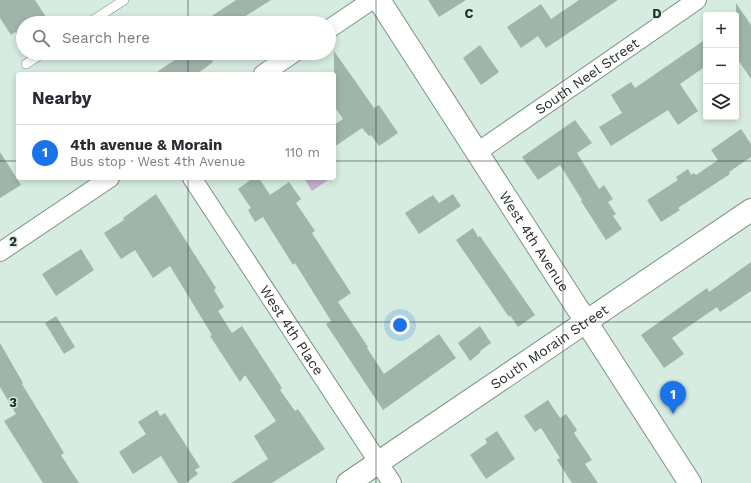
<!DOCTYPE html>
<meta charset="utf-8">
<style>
:root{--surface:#fff;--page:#f7f7f7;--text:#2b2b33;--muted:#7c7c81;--line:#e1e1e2;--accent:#1a73e8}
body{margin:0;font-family:"Work Sans",sans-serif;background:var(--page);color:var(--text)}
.controls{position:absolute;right:12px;top:12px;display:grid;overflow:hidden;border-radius:4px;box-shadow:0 2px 6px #0003}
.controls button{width:36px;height:36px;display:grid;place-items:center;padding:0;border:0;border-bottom:1px solid var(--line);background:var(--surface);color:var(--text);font:20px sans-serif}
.you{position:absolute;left:400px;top:325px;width:14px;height:14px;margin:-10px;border:3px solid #fff;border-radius:50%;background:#1a73e8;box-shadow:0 0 0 6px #1a73e833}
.badge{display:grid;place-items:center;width:26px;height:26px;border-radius:50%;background:var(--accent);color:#fff;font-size:13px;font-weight:700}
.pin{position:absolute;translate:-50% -33px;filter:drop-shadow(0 1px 2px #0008)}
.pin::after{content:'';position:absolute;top:21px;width:14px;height:12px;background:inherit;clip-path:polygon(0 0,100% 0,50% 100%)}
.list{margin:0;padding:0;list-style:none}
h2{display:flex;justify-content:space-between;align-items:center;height:52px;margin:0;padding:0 16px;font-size:17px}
h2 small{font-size:13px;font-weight:400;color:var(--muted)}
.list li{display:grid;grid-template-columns:26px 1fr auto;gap:12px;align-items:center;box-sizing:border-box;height:56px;padding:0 16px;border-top:1px solid var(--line)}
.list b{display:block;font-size:15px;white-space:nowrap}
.list p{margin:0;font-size:13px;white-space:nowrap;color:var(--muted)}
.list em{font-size:13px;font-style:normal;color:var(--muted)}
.icon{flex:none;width:22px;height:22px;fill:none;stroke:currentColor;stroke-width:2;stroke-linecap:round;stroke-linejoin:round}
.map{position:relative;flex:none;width:751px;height:483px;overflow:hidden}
.search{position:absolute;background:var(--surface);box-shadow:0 2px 6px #0003;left:16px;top:16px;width:320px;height:44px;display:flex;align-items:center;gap:10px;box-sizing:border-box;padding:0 14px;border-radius:22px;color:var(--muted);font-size:15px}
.panel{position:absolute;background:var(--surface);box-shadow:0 2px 6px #0003;left:16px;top:72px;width:320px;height:108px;border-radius:4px}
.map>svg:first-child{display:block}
.green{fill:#c3afcf}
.building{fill:#a0b5aa}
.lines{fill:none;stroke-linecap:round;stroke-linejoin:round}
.service-casing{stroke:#7e9288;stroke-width:10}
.minor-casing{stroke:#7e9288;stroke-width:20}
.tertiary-casing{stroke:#7e9288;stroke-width:24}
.service{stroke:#fff;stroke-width:9}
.minor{stroke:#fff;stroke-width:18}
.tertiary{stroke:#fff;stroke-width:22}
.grid{fill:none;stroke:#262e2a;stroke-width:1;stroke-opacity:0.55}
.labels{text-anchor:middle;stroke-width:3;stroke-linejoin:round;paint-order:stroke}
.street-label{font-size:14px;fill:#262e2a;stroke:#d6ece0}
.grid-label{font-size:13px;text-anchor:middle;font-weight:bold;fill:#262e2a;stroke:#d6ece0;stroke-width:3;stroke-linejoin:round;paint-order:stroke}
</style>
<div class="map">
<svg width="751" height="483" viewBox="0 0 751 483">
<rect width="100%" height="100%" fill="#d6ece0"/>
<path class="green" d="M 304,178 L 331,178 L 312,191 Z"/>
<path class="building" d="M 0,0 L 35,0 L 50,23 L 23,23 L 23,45 L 15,32 L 11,35 L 0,18 Z
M 236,0 L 271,0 L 244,17 L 249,23 L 201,23 Z
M 428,0 L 466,0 L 439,17 Z
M 579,0 L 618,0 L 546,48 L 538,36 L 521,48 L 507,27 L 541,4 L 551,19 Z
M 736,3 L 751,25 L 751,79 L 736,57 Z
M 706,39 L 706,66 L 680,84 L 698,111 L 678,125 L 668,110 L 611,146 L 599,127 L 622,113 L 611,95 L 631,82 L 635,88 Z
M 480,45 L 499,72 L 481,85 L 463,58 Z
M 334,51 L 374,108 L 379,105 L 398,133 L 379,146 L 371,135 L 369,136 L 362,128 L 334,147 L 334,125 L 343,119 L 334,106 Z
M 185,53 L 207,53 L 213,62 L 197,74 L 154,74 Z
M 575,120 L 592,143 L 577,153 L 599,189 L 604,185 L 613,199 L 608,202 L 616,214 L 613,216 L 622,229 L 606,240 L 581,201 L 582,200 L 560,165 L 538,180 L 522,157 Z
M 741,129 L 751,144 L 751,157 L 729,172 L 730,174 L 678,208 L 680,210 L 661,222 L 647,200 L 678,180 L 676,177 L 688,169 L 691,175 L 694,173 L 696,175 L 718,160 L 711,150 Z
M 0,152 L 21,185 L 0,198 Z
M 253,178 L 259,178 L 270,195 L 289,182 L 301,199 L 296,203 L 315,231 L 312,233 L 351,293 L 338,302 L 368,347 L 367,348 L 384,374 L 439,334 L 456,358 L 383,410 L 326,324 L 331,321 L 295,263 L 293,265 L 263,217 L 255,222 L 248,210 L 251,208 L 238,189 Z
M 156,194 L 216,288 L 214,290 L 224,307 L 218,311 L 232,333 L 242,326 L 282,388 L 280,390 L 295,411 L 298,409 L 325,449 L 272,483 L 231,483 L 268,459 L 254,436 L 276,421 L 245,375 L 240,382 L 210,336 L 212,335 L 170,266 L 153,278 L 135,250 L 121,259 L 104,233 L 124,220 L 123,218 Z
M 453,194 L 461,206 L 419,234 L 405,213 L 433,195 L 439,203 Z
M 473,228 L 478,237 L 480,236 L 535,315 L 518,327 L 510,315 L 509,317 L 456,240 Z
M 81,249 L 94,270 L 56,296 L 42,274 Z
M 751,262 L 751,291 L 720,312 L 717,307 L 672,338 L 684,354 L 664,368 L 641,335 L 707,288 L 709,292 Z
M 56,316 L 75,347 L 64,354 L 45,323 Z
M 480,326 L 491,343 L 480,351 L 481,352 L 470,361 L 458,343 Z
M 0,343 L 23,383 L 22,384 L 64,453 L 61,455 L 79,483 L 43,483 L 4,421 L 16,414 L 0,387 Z
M 548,400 L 560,418 L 566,414 L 577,430 L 574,433 L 592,460 L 585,464 L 598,483 L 572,483 L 557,460 L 560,458 L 541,428 L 535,432 L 524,416 Z
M 157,410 L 160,416 L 165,413 L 200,467 L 195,470 L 198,474 L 186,483 L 178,483 L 161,456 L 133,474 L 119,452 L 146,434 L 138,422 Z
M 497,431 L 515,459 L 486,479 L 470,455 L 487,443 L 485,439 Z"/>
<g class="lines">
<defs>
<path id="service" d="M 89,23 L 124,0
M 26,64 L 43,53"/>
<g id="minor">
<path d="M 329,29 L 372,0"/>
<path d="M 263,74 L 294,53"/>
<path id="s1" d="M 476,153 L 697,0"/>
<path id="s2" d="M 192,178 L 392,483"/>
<path d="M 0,252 L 110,178"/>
</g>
<g id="tertiary">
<path id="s3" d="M 379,0 L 690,483"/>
<path id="s4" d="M 348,483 L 751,210"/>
</g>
</defs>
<use href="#service" class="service-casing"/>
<use href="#minor" class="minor-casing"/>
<use href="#tertiary" class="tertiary-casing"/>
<use href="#service" class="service"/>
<use href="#minor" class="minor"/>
<use href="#tertiary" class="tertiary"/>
</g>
<path class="grid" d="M 188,0 L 188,23M 376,0 L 376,483M 563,0 L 563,483M 188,53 L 188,74M 0,161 L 18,161M 334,161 L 751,161M 188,178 L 188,483M 0,322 L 751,322"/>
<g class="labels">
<g class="street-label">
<text dy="5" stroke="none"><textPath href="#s1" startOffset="135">South Neel Street</textPath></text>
<text dy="5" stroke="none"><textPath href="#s3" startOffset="287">West 4th Avenue</textPath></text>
<text dy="5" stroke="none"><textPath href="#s2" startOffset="182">West 4th Place</textPath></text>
<text dy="5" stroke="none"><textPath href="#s4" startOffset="243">South Morain Street</textPath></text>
</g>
</g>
<g class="grid-label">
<text x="469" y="18">C</text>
<text x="657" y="18">D</text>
<text x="13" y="246">2</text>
<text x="13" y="407">3</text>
</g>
</svg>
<div class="controls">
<button>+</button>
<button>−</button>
<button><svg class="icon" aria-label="layers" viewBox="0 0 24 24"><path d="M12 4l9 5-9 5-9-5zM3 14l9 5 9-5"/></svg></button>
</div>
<div class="you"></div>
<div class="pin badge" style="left:673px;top:414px">1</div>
<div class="search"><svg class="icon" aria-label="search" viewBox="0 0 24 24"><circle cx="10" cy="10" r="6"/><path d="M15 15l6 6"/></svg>Search here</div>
<section class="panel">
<h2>Nearby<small></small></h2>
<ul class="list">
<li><span class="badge">1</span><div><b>4th avenue &amp; Morain</b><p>Bus stop · West 4th Avenue</p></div><em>110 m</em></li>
</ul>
</section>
</div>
